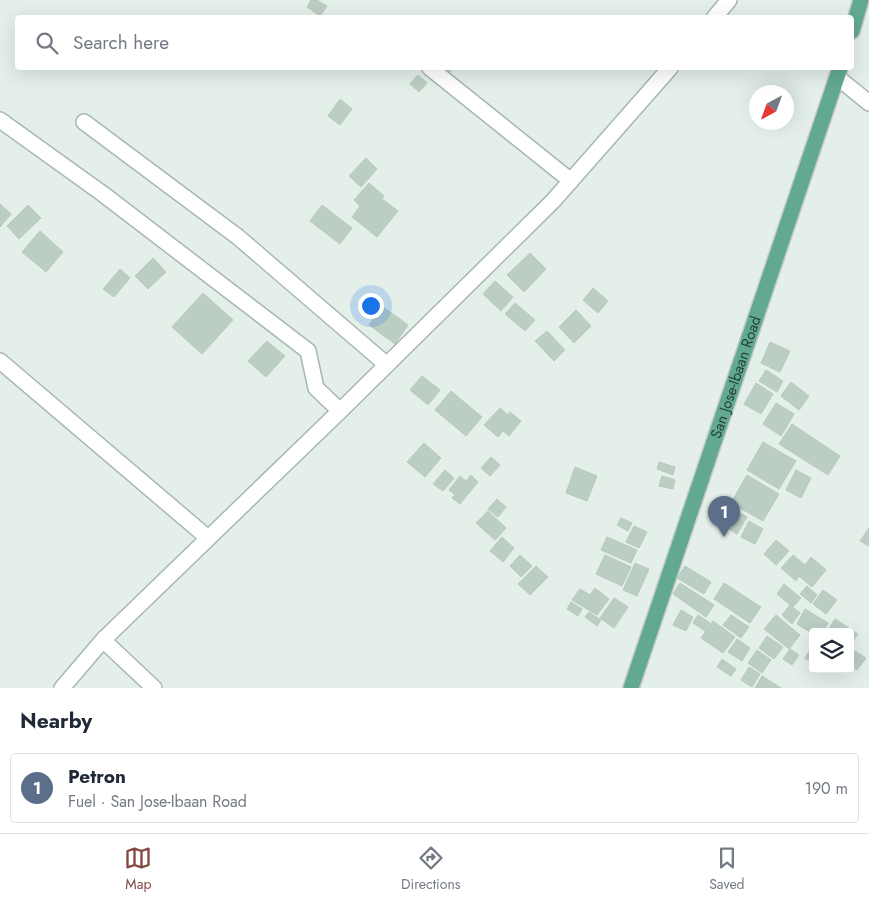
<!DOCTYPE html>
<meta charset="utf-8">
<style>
:root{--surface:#fff;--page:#f6f6f7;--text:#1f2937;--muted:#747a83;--line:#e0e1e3;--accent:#844743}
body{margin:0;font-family:Jost,sans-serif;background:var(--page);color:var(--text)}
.controls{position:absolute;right:15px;bottom:15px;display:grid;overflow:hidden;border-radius:5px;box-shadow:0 5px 20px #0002}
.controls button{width:45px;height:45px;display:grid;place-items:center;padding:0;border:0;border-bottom:1px solid var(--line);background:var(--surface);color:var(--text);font:25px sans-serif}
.compass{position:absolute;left:749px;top:85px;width:45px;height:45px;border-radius:50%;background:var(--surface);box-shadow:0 5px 20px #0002;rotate:221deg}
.you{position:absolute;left:370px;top:305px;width:18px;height:18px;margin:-12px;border:4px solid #fff;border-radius:50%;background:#1a73e8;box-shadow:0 0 0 8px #1a73e833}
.badge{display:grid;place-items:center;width:32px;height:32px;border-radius:50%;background:var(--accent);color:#fff;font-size:16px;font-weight:700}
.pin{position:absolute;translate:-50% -41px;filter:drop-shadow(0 1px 2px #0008)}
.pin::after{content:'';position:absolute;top:26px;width:18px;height:15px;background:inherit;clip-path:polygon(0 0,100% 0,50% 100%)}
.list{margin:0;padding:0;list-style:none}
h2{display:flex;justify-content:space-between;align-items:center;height:65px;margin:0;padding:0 20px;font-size:21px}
h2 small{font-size:16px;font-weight:400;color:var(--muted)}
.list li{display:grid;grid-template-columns:32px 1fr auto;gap:15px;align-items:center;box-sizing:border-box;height:70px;margin:0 10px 10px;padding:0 10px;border:1px solid var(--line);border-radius:5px}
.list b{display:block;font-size:19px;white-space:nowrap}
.list p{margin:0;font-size:16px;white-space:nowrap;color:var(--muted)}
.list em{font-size:16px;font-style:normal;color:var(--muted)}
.icon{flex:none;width:28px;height:28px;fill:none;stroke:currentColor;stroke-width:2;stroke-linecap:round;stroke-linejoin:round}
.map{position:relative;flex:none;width:869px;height:688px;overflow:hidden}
.search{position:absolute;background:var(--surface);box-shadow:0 5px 20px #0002;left:15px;right:15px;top:15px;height:55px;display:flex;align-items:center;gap:12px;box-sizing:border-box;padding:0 18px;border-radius:5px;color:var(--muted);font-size:19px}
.sheet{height:145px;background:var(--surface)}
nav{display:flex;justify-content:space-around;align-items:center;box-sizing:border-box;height:70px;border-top:1px solid var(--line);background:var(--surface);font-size:14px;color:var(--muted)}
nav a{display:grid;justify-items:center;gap:2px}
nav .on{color:var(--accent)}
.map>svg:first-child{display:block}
.building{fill:#bccdc4;stroke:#b5cabf}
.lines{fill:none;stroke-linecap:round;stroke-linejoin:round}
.minor-casing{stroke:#a6b8b0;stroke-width:18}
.major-casing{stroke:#c1cac7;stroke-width:18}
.minor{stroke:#fff;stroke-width:15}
.major{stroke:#63a991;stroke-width:15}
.labels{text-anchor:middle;stroke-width:5;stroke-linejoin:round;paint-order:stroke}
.street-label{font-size:15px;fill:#214337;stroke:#f5fbf7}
</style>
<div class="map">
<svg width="869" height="688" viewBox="0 0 869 688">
<rect width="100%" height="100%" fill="#e4efe9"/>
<path class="building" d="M 311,0 L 317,0 L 327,6 L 320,16 L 307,7 Z
M 435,68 L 453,68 L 445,78 Z
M 418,75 L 427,83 L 419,92 L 410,84 Z
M 340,99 L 352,109 L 340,125 L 328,116 Z
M 366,158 L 377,169 L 361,187 L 349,176 Z
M 369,183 L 384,196 L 382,199 L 398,211 L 377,237 L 352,217 L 360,206 L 354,200 Z
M 0,204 L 11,214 L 0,227 Z
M 28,205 L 41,218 L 19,239 L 7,226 Z
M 322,205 L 352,228 L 340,244 L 310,221 Z
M 40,231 L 63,252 L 46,272 L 22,252 Z
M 530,253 L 546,269 L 524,292 L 507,275 Z
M 153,258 L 166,272 L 148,289 L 135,276 Z
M 120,269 L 130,278 L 114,297 L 103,289 Z
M 495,281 L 513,297 L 501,311 L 483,294 Z
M 593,288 L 608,301 L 598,313 L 583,300 Z
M 203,293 L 233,320 L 202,354 L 172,327 Z
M 515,303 L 535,320 L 525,331 L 505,314 Z
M 382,306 L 408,325 L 395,344 L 369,325 Z
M 576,310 L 591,326 L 574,343 L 559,327 Z
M 547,331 L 565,350 L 554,361 L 535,341 Z
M 267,341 L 285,356 L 266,377 L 248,361 Z
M 770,342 L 790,351 L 780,372 L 761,363 Z
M 766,370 L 783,381 L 777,392 L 759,381 Z
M 422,376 L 440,390 L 428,405 L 410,390 Z
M 791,382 L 809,396 L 799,410 L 781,396 Z
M 756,383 L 773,394 L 761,414 L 744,404 Z
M 451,391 L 482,417 L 466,436 L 435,410 Z
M 776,403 L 794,414 L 781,436 L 763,424 Z
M 500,408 L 508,415 L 510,412 L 521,421 L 509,436 L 503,431 L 498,437 L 484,425 Z
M 792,424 L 840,456 L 828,475 L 779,444 Z
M 763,442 L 796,461 L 779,489 L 747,470 Z
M 424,443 L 441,458 L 425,477 L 407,462 Z
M 491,457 L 500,465 L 490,476 L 481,468 Z
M 659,462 L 675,467 L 673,475 L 657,469 Z
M 575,467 L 597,476 L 587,501 L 566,493 Z
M 445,470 L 454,478 L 443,491 L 433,484 Z
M 796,470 L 811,478 L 801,498 L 786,490 Z
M 471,475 L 478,482 L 460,504 L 452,498 L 455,495 L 449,490 L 460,476 L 466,481 Z
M 747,475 L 779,494 L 763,521 L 731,503 Z
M 662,476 L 675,480 L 673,489 L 659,486 Z
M 497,499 L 506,507 L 498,517 L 488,509 Z
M 729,507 L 747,517 L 737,534 L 720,523 Z
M 488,511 L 506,528 L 495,540 L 476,523 Z
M 621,518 L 632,523 L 628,531 L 617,525 Z
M 749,521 L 763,529 L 755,544 L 741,537 Z
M 634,526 L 647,532 L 639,548 L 626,542 Z
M 869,528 L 869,546 L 860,541 Z
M 502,537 L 514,548 L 503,562 L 490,551 Z
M 607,537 L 637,550 L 631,563 L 601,550 Z
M 776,540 L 789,551 L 776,565 L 764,554 Z
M 520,555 L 532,566 L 521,577 L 510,566 Z
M 605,555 L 631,567 L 622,586 L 596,574 Z
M 793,555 L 805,565 L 811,557 L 826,570 L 812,587 L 799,576 L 796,581 L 781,568 Z
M 635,563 L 649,569 L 637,596 L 623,590 Z
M 536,566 L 548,577 L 530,595 L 518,584 Z
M 685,566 L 711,582 L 704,594 L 677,578 Z
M 680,583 L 714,605 L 706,617 L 673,594 Z
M 724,583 L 761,607 L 750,623 L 714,599 Z
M 784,584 L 801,598 L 793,607 L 777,594 Z
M 807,586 L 817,595 L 811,603 L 800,594 Z
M 595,588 L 609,599 L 597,615 L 572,600 L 580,589 L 590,595 Z
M 823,590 L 837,600 L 826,614 L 813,604 Z
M 614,598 L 628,607 L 614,628 L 600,618 Z
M 571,602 L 582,609 L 578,616 L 567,609 Z
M 790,605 L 800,613 L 792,624 L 782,615 Z
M 805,609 L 828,623 L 823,632 L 813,632 L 813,634 L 797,624 Z
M 681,610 L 693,617 L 686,631 L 673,625 Z
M 589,612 L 601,620 L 597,626 L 585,617 Z
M 698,615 L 710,623 L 705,631 L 693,623 Z
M 731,615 L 749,627 L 741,638 L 723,625 Z
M 776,615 L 800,635 L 789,649 L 764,629 Z
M 835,619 L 858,634 L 850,646 L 850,632 L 827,632 Z
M 713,621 L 735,637 L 723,653 L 701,638 Z
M 767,636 L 783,647 L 774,659 L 759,648 Z
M 737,639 L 750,648 L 742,661 L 728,652 Z
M 813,645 L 813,663 L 805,658 Z
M 790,649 L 799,655 L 792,665 L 783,659 Z
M 757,650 L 771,660 L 762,673 L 748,663 Z
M 855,651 L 866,658 L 857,670 L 850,665 L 850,657 Z
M 722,659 L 736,669 L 731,676 L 717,667 Z
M 749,667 L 760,674 L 752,687 L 741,680 Z
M 762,676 L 781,688 L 755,688 Z"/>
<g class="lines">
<defs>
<path id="minor" d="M 714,18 L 729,0
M 430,68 L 571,181
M 837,77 L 869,103
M 0,120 L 103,194 L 308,351 L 316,388 L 340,411
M 84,122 L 238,237 L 387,365
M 0,361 L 208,538
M 103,640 L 154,688
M 62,688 L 103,640 L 340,411 L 553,201 L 670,68"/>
<g id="major">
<path d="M 852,31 L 861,0"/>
<path id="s1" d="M 631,688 L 840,68"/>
</g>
</defs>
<use href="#minor" class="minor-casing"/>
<use href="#major" class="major-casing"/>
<use href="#minor" class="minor"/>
<use href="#major" class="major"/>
</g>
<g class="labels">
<g class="street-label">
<text dy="5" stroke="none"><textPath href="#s1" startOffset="328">San Jose-Ibaan Road</textPath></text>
</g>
</g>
</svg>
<div class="controls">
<button><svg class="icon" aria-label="layers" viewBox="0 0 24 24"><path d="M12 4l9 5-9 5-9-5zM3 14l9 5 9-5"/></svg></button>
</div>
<svg class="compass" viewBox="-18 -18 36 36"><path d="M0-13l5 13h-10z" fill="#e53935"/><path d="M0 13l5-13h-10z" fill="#747a83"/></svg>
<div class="you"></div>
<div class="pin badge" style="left:724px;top:537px;background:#5c6f8a">1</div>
<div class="search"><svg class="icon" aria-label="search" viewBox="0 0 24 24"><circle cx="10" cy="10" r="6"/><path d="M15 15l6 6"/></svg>Search here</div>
</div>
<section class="sheet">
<h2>Nearby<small></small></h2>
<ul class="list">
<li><span class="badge" style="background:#5c6f8a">1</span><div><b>Petron</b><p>Fuel · San Jose-Ibaan Road</p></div><em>190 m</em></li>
</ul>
</section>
<nav>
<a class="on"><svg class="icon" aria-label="map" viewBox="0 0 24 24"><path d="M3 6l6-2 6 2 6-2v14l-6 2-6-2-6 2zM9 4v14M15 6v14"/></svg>Map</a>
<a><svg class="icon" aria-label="directions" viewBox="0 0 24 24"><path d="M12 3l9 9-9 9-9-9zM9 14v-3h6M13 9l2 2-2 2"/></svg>Directions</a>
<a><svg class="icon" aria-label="saved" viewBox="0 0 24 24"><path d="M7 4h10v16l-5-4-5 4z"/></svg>Saved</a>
</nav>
